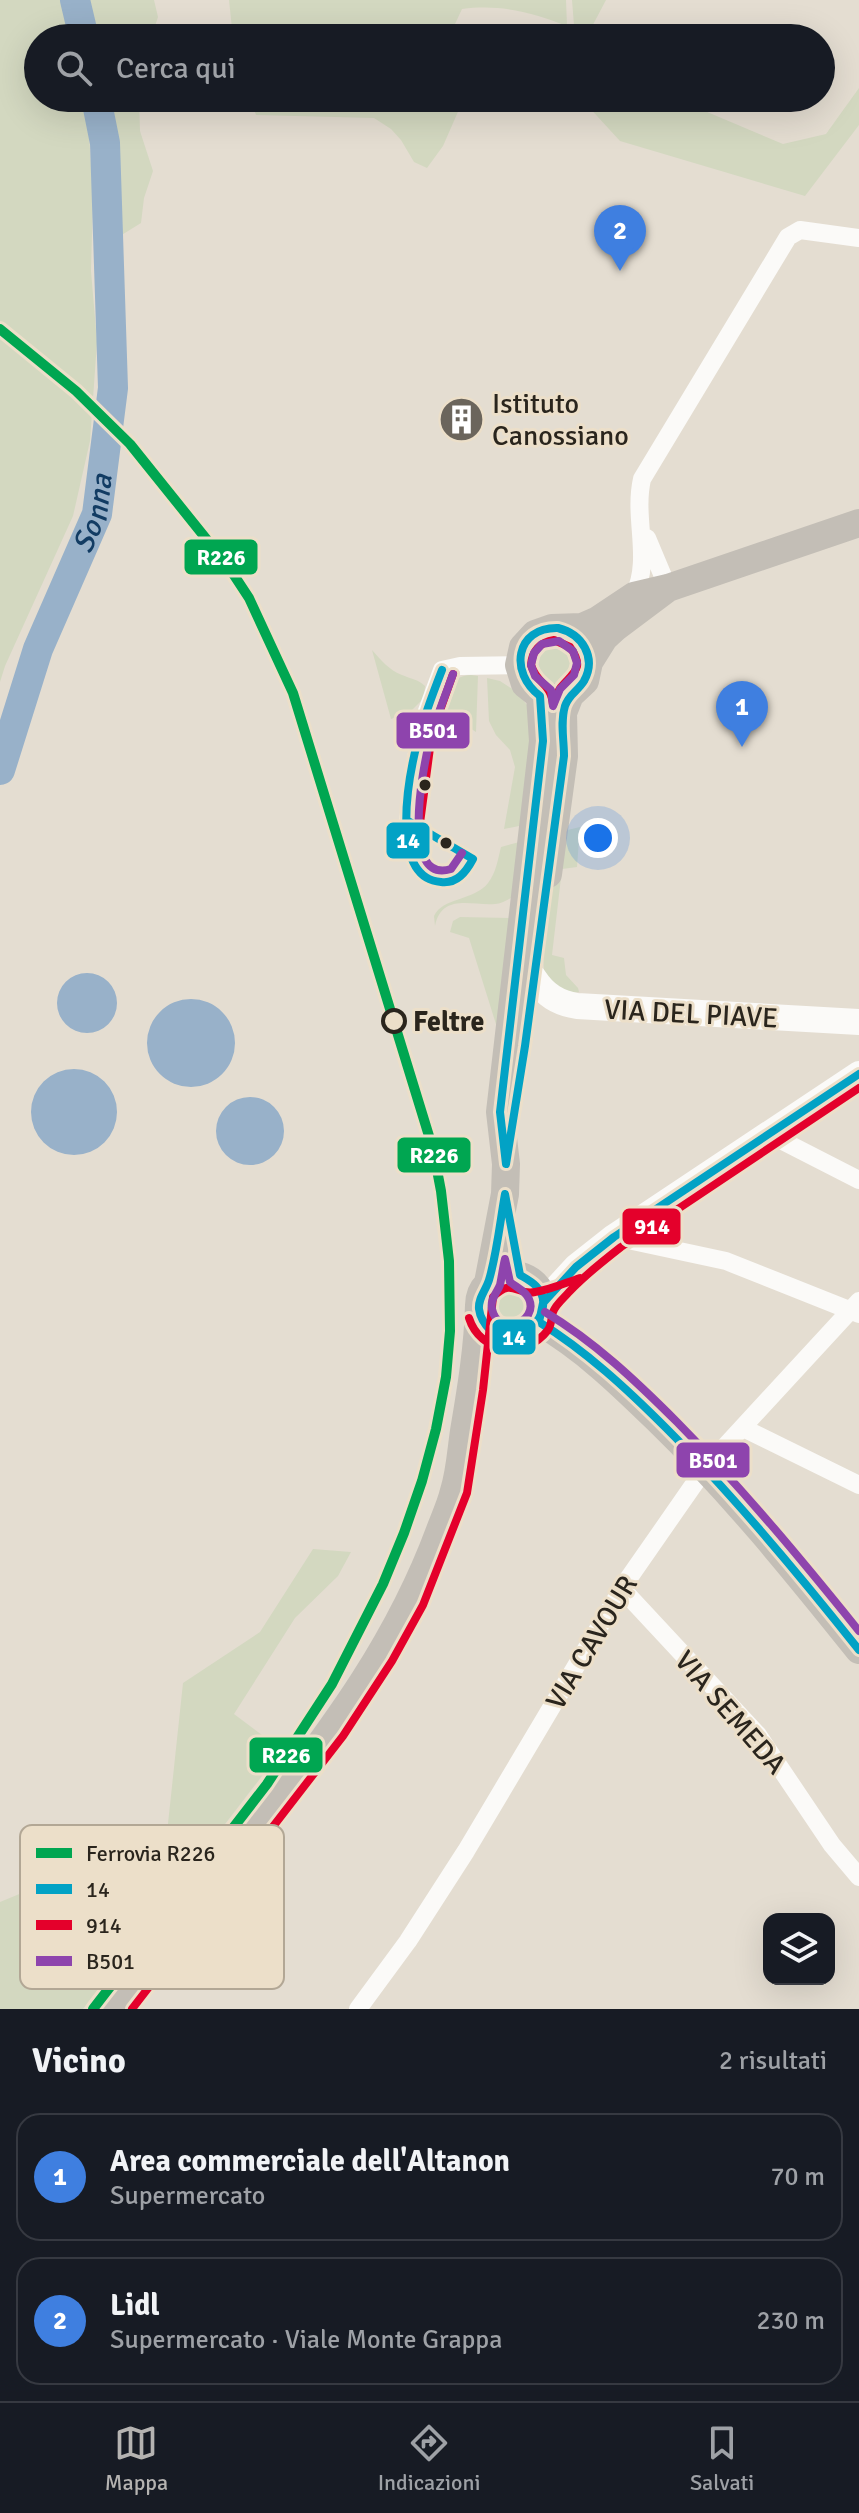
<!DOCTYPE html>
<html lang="it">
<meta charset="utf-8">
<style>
:root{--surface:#171b24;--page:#20242c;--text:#f1f3f6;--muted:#9ea1a6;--line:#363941;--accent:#b5b3b1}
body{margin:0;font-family:Signika,sans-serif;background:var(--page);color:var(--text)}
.controls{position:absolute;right:24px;bottom:24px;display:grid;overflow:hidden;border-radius:16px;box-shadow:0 8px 32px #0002}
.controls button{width:72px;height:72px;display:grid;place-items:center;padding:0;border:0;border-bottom:2px solid var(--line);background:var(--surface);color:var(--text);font:40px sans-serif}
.you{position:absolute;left:598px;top:838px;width:28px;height:28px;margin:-20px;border:6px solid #fff;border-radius:50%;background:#1a73e8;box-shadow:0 0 0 12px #1a73e833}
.badge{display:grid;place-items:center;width:52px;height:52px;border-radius:50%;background:var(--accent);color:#fff;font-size:26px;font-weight:700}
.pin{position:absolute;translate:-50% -66px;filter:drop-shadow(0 2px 4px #0008)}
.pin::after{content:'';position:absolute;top:42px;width:28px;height:24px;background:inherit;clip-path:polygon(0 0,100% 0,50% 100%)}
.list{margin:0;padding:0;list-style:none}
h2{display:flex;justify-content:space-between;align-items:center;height:104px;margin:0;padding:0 32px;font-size:34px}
h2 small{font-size:26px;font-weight:400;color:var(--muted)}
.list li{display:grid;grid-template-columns:52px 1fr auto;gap:24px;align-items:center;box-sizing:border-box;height:128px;margin:0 16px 16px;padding:0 16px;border:2px solid var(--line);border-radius:24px}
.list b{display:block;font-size:30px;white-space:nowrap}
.list p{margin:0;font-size:26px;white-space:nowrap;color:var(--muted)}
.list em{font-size:26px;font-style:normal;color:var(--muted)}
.icon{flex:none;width:44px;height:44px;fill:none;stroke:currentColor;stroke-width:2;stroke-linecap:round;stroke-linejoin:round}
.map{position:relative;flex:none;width:859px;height:2009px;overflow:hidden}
.search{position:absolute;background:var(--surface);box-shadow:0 8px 32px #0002;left:24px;right:24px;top:24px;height:88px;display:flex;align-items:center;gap:20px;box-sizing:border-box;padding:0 28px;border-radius:44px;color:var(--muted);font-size:30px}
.sheet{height:392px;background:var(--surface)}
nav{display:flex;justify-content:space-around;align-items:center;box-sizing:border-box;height:112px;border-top:2px solid var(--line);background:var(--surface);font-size:22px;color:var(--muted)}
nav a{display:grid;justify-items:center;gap:4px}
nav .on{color:var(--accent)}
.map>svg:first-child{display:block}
.green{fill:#d3d8c0}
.water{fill:#98b1c9}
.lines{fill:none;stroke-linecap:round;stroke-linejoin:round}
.river{stroke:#98b1c9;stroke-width:30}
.street{stroke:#fbfaf8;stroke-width:18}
.secondary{stroke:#fbfaf8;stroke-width:26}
.primary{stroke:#c3beb6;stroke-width:28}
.bus-1-casing{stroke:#ecdfc9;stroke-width:14}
.bus-2-casing{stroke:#ecdfc9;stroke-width:14}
.bus-3-casing{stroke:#ecdfc9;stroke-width:14}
.bus-1{stroke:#02a2c5;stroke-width:8}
.bus-2{stroke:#e4002b;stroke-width:8}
.bus-3{stroke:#8e44ad;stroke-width:8}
.rail-1-casing{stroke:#ecdfc9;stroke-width:16}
.rail-1{stroke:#00a651;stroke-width:10}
.bus-dot{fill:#2a251d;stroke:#ecdfc9;stroke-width:3}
.stop-dot{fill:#ecdfc9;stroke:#2a251d;stroke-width:4}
.labels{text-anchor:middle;stroke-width:6;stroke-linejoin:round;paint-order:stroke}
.poi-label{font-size:28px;fill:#2a251d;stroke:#ecdfc9;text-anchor:start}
.street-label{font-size:28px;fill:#2a251d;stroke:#ecdfc9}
.stop-label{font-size:28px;font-weight:bold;fill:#2a251d;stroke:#ecdfc9;text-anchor:start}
.water-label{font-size:30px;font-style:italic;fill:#123c63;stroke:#ecdfc9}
.key{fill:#ecdfc9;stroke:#b2a795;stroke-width:2}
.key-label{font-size:22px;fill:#2a251d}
.line-badge{stroke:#ecdfc9;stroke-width:3}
.badge-label{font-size:22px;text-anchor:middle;font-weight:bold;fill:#fff}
</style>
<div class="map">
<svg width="859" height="2009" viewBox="0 0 859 2009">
<rect width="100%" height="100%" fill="#e4ddd1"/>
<path class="green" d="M 0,0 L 62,0 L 69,38 L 38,38 L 38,98 L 81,98 L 89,134 L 93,196 L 91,271 L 97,342 L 90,441 L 73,516 L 5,666 L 0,682 Z
M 73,0 L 154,0 L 158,17 L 151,38 L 82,38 Z
M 229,0 L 566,0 L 567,26 C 532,12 500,4 462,9 L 455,24 L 462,38 L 233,38 Z
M 572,0 L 606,0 L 586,38 L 575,38 Z
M 859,88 L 859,125 L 805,196 L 620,141 L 586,104 L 589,98 L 674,98 L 783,144 L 826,134 Z
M 92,98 L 139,98 L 140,131 L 153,171 L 144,198 L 141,223 L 120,236 L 104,179 Z
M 250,98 L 464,98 L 443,146 L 427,168 L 414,162 L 401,140 L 391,129 L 374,118 L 256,115 Z
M533 664a21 21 0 1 1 42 0a21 21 0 1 1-42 0Z
M 372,650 C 381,660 389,670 402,675 C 411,679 418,679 425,686 L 424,698 L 411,711 L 391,719 Z
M 471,675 L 478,676 L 476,732 L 450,715 L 441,701 C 446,686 454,676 471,675 Z
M 487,678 L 500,681 L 517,692 L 533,713 L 529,824 L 504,829 L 515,767 L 510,750 L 496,735 L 489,721 Z
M 580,827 L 577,867 L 562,869 L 552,955 L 564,958 L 566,975 L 578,988 L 579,992 C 562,994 556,985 544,974 L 543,954 L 559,832 Z
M 527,840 L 513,897 C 507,900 501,904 495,904 C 471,906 442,893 435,926 L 434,916 C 443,897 474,901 488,883 C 496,873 498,859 501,847 Z
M 460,917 L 511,918 L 500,1037 L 469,938 L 450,932 L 453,921 Z
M 520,1286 L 532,1305 L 522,1325 L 500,1326 L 489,1300 L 498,1288 Z
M 313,1549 L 351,1552 L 338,1576 L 295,1618 L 234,1714 L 282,1750 L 83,2009 L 0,2009 L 0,1902 L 167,1833 L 183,1683 L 260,1632 Z"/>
<path class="water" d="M57 1003a30 30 0 1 1 60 0a30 30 0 1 1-60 0Z
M147 1043a44 44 0 1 1 88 0a44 44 0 1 1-88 0Z
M31 1112a43 43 0 1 1 86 0a43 43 0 1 1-86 0Z
M216 1131a34 34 0 1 1 68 0a34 34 0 1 1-68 0Z"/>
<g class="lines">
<g class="river">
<path d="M 75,0 L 84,38"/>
<path id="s1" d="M 0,770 L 38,649 L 97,514 L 113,388 L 105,143 L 96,98"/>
</g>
<path class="street" d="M 647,538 L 668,588
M 634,596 C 652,558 633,519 642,479 L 788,237 L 800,230 L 859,238
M 408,821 L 420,730 L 442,670 L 460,666 L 519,665
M 769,1134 L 859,1180
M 614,1237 L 726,1261 L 859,1314
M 743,1428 L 859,1485
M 623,1590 L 758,1735 L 832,1845 L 859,1877
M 358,2009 L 408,1941 L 466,1851 L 626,1582 L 706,1467 L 859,1301"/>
<path class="secondary" d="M 534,978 C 545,995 558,1003 577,1006 L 859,1022
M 543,1303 L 576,1267 L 614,1237 L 859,1074"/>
<path class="primary" d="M 668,588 L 616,627 L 604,638 L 589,662 L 585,681 L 570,695 L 550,698 L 540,696 L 525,684 L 519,665 L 523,647 L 535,634 L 552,628 L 582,627 L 598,620 L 634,596 L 668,588 L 859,523
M 548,874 L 564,756 L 563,713 L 570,695
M 488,1283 L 505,1194 L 506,1164 L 500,1112 L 543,741 L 540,696
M 539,1322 C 584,1348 620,1383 657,1419 C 731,1491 795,1570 859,1650
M 117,2009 C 167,1945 216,1881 265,1818 C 336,1725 399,1641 440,1530 C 445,1517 451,1504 454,1491 C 460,1472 461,1451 464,1431 C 471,1390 478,1347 479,1305 C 479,1270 530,1263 542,1296 C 555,1335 497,1357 480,1314"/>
<defs>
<path id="bus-1" d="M 558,628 C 582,634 597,657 584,681 C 578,691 569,694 565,706 C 560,722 564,739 564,756 L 525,1046 L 506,1164 L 500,1112 L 543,741 L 540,696 C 509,673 515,627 558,628 Z
M 408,821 L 473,859 C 466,872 457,884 441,882 C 388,878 409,774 418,740 C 424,716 433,693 442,670
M 505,1194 L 520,1275 C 525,1278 531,1281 536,1286 C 561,1311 515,1356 491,1331 C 485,1325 480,1317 479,1309 C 478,1298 486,1290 489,1280 C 497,1253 500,1222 505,1194 Z
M 539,1322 C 586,1351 627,1389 666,1428 C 735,1497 798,1573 859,1650
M 539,1322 L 543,1303 L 576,1267 L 614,1237 L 859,1074"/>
<path id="bus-2" d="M 554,640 L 570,647 C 585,668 574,672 561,687 C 557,692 555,699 553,705 C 551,682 537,685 531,665 C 532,651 540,642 554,640 Z
M 420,823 L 432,733 L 453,674
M 469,1318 C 480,1353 525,1360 548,1330 C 552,1324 551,1318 553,1312 C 556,1304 564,1298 569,1292 C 585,1275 603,1261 621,1247 L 859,1088
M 132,2009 L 343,1736 L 392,1661 L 423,1605 L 467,1493 L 483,1390 L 493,1297 C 513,1277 516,1296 535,1292 C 550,1290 565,1283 580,1278"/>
<path id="bus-3" d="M 559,641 L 573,651 L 577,663 L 574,675 L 560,689 L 553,706 L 551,690 L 535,676 L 531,665 L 534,653 L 542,644 Z
M 453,674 C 445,697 435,720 429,744 C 423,768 400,885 451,869 L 462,853
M 505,1259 L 510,1282 C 516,1287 526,1291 529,1299 C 539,1322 498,1338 492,1309 C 490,1299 497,1293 500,1285 C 502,1276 503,1267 505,1259 Z
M 545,1312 C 595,1342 636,1381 677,1422 C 742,1488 801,1559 859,1631"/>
</defs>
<use href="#bus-1" class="bus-1-casing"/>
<use href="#bus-2" class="bus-2-casing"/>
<use href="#bus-3" class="bus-3-casing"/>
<use href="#bus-1" class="bus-1"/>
<use href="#bus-2" class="bus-2"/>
<use href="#bus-3" class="bus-3"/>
<defs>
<path id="rail-1" d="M 0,329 L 76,391 L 130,444 L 228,566 L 249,598 L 293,693 L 433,1149 L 441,1191 L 449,1261 L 450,1331 L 446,1377 L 436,1429 L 422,1481 L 404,1533 L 383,1584 L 332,1684 L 267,1784 L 93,2009"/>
</defs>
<use href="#rail-1" class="rail-1-casing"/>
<use href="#rail-1" class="rail-1"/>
</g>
<defs>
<symbol id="building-disc" viewBox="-11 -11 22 22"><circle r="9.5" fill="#6b655c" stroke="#ecdfc9"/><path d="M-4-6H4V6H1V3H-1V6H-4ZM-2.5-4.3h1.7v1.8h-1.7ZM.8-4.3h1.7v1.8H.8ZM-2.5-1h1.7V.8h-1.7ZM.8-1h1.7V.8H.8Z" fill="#fff"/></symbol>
</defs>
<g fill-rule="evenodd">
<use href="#building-disc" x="436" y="394" width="51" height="51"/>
</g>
<g class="bus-dot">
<circle cx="425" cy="785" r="7"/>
<circle cx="446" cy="843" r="7"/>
</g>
<circle class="stop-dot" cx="394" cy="1021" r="11"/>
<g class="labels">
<g class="poi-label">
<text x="492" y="413">Istituto<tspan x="492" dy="32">Canossiano</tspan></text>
</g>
<g class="street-label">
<text transform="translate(691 1013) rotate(3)" y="10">VIA DEL PIAVE</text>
<text transform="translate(591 1642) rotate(-59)" y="10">VIA CAVOUR</text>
<text transform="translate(731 1712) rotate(49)" y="10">VIA SEMEDA</text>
</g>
<g class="stop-label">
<text x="413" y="1031">Feltre</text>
</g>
<g class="water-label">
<text dy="10" stroke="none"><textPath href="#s1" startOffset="274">Sonna</textPath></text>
</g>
</g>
<rect x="20" y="1825" width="264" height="164" rx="12" class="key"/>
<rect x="36" y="1848" width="36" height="10" fill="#00a651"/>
<rect x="36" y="1884" width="36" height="10" fill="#02a2c5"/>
<rect x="36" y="1920" width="36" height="10" fill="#e4002b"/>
<rect x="36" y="1956" width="36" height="10" fill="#8e44ad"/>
<g class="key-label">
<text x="86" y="1861">Ferrovia R226</text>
<text x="86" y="1897">14</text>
<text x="86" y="1933">914</text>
<text x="86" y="1969">B501</text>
</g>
<g class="line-badge">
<rect x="183" y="538" width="76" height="38" rx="8" fill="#00a651"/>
<rect x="395" y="711" width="76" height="39" rx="8" fill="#8e44ad"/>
<rect x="385" y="821" width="46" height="39" rx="8" fill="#02a2c5"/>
<rect x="396" y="1136" width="76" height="38" rx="8" fill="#00a651"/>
<rect x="621" y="1207" width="61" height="39" rx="8" fill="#e4002b"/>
<rect x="491" y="1318" width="46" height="38" rx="8" fill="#02a2c5"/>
<rect x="675" y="1441" width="76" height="38" rx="8" fill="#8e44ad"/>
<rect x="248" y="1736" width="76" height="38" rx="8" fill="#00a651"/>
</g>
<g class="badge-label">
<text x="221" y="565">R226</text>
<text x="433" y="738">B501</text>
<text x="408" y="848">14</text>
<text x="434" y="1163">R226</text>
<text x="652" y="1234">914</text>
<text x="514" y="1345">14</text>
<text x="713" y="1468">B501</text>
<text x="286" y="1763">R226</text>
</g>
</svg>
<div class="controls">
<button><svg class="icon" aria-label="layers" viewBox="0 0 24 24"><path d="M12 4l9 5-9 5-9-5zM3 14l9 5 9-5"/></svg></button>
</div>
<div class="you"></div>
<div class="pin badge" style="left:742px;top:747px;background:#3f7fe0">1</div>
<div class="pin badge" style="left:620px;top:271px;background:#3f7fe0">2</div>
<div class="search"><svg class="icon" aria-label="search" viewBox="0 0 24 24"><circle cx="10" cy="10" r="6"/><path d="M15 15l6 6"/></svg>Cerca qui</div>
</div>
<section class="sheet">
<h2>Vicino<small>2 risultati</small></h2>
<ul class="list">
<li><span class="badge" style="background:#3f7fe0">1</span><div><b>Area commerciale dell'Altanon</b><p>Supermercato</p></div><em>70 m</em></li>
<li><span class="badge" style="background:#3f7fe0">2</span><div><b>Lidl</b><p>Supermercato · Viale Monte Grappa</p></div><em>230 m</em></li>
</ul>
</section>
<nav>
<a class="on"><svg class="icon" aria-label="map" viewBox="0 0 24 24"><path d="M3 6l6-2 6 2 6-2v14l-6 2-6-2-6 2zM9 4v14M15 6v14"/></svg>Mappa</a>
<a><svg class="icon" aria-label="directions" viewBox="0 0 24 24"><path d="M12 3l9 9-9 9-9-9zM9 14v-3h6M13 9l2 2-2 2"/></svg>Indicazioni</a>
<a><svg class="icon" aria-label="saved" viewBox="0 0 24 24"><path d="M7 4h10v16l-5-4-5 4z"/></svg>Salvati</a>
</nav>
